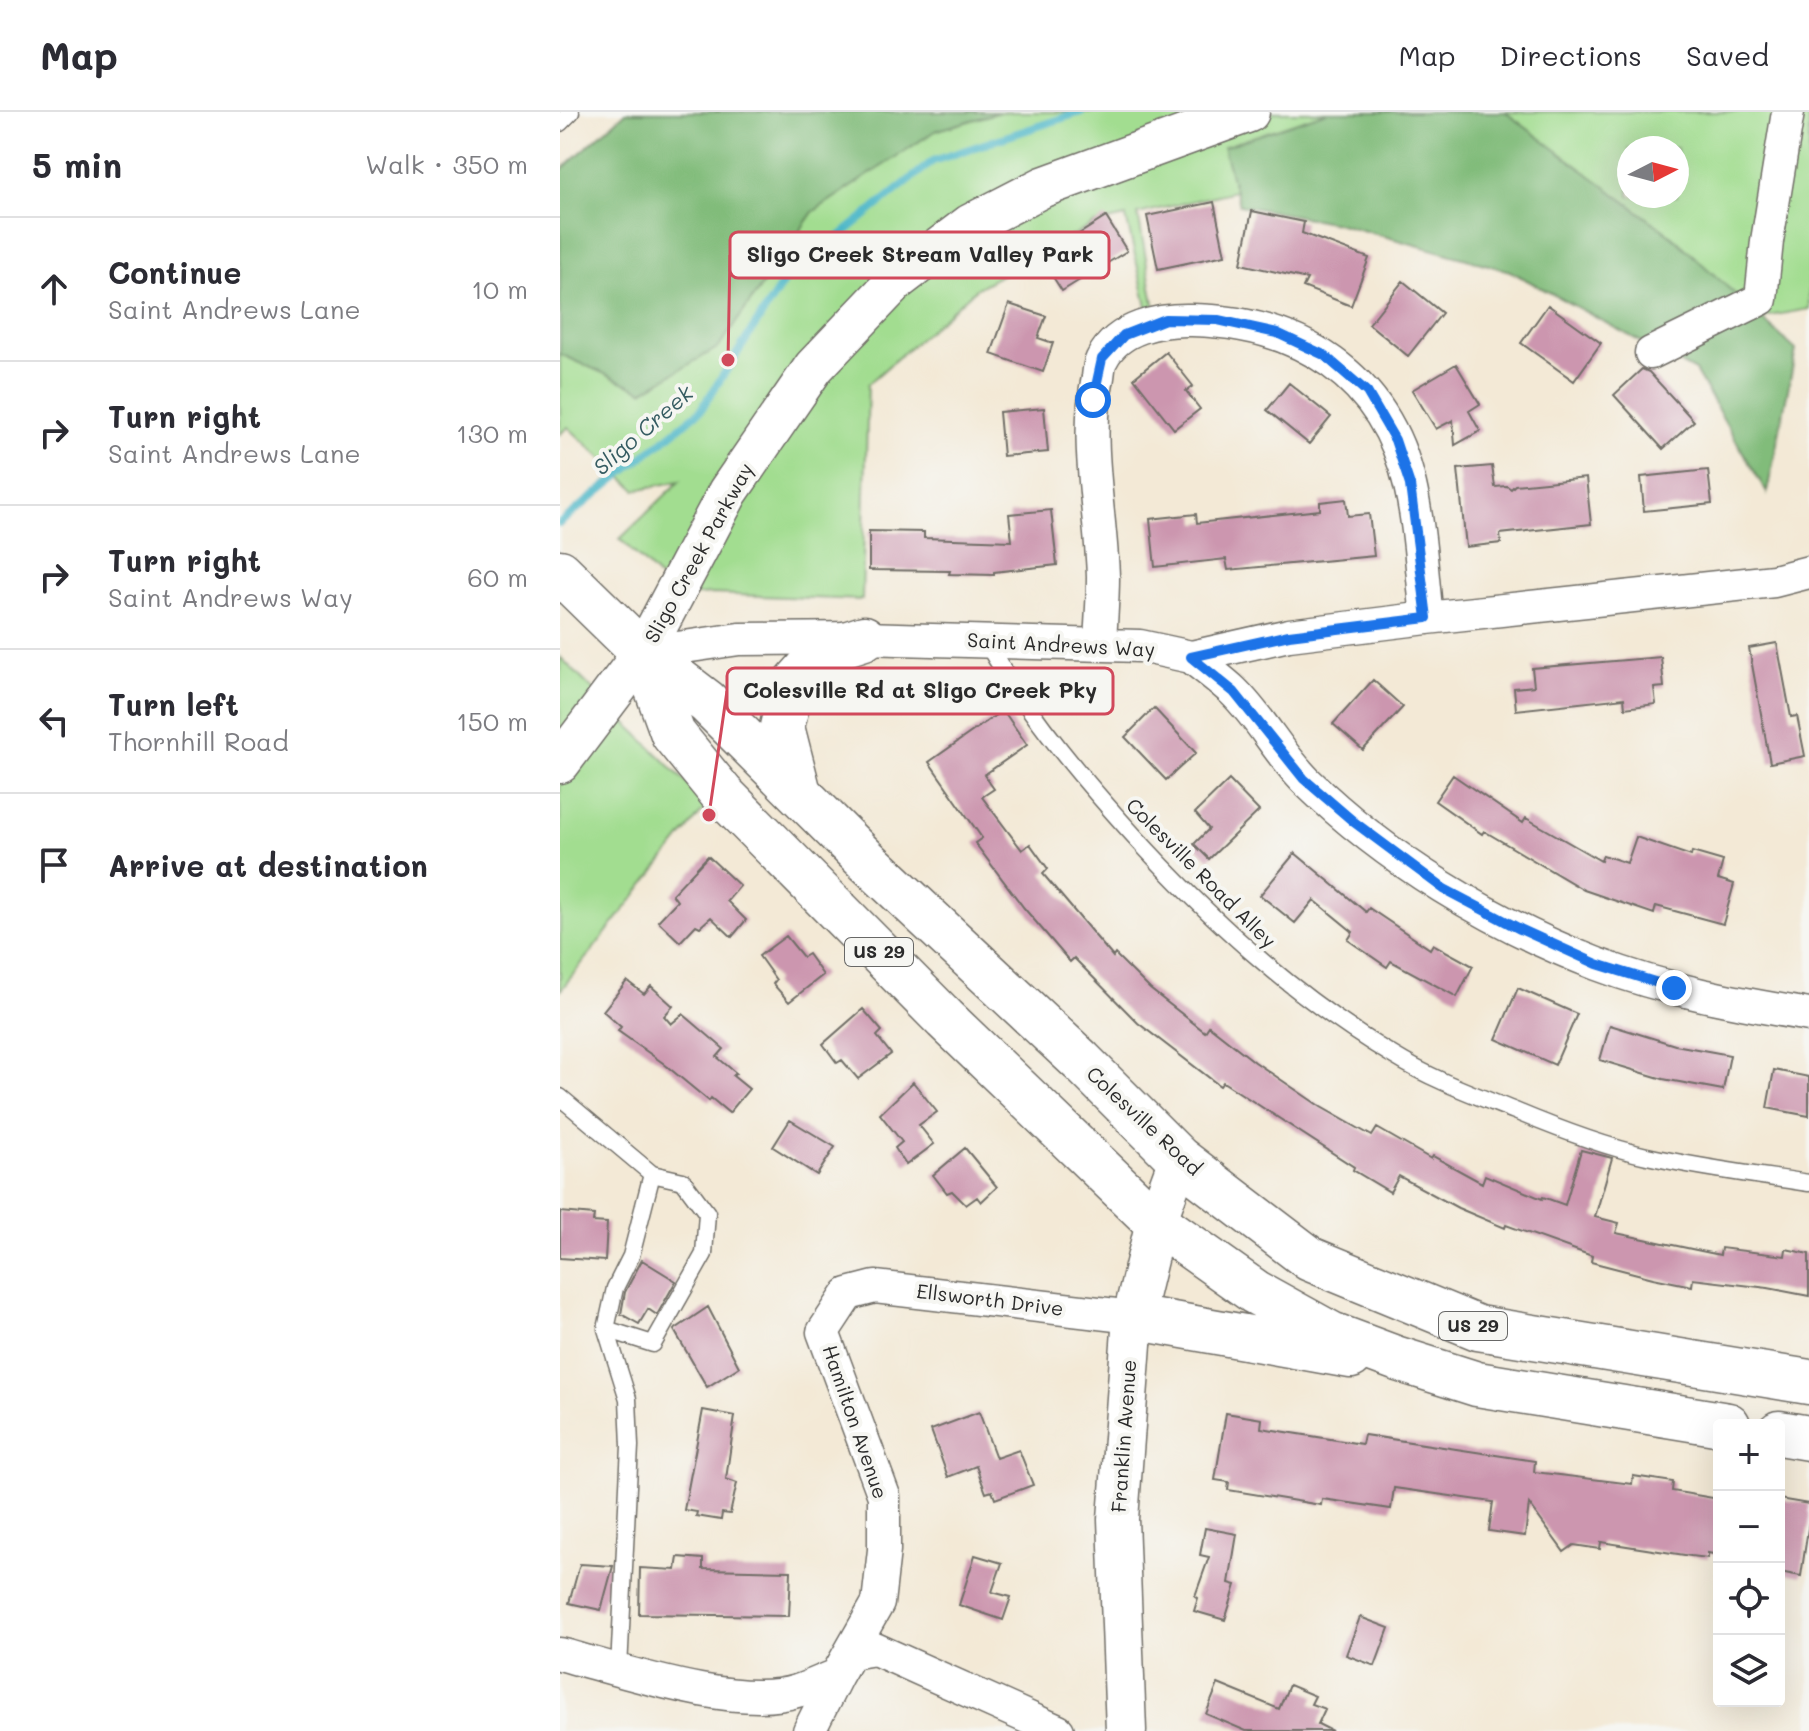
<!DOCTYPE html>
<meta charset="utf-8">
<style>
:root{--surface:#fff;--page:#f2f2f3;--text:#2b2b33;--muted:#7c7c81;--line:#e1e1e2}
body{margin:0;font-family:Mali,sans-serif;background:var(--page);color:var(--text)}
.controls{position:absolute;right:24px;bottom:24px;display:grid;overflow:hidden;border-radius:8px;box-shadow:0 8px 32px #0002}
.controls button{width:72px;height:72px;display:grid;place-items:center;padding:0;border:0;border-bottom:2px solid var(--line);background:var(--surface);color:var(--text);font:40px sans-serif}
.compass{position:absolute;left:1057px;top:24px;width:72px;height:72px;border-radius:50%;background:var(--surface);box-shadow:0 8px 32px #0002;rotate:84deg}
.stop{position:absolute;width:24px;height:24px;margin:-18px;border:6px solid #1a73e8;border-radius:50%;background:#fff}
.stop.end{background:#1a73e8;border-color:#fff;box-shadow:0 2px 8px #0008}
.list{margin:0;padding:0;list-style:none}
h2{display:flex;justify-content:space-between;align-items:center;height:104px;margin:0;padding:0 32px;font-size:34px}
h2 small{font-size:26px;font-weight:400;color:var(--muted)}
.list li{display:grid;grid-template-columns:52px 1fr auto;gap:24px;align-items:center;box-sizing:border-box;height:144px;padding:0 32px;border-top:2px solid var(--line)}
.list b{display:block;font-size:30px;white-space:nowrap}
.list p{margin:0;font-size:26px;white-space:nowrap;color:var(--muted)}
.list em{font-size:26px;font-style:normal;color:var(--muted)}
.icon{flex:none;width:44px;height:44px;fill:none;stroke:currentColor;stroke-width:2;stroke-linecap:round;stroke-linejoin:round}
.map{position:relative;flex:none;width:1249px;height:1619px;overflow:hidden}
header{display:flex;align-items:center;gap:48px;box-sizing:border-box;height:112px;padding:0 40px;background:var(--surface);border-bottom:2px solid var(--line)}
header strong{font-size:38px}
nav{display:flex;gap:44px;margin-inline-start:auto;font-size:28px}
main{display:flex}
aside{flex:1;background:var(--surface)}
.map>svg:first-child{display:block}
.green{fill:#a2dd90;stroke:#66845e;stroke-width:2;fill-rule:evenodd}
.forest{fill:#81bc7a;stroke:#567452;stroke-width:2}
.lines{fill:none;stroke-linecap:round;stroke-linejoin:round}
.stream{stroke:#4ab6c7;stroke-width:8}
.building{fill:#cc96af}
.service-casing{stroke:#716e67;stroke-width:19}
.minor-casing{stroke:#716e67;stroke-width:35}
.tertiary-casing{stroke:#716e67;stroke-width:43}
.trunk-casing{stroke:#716e67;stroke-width:47}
.service{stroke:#fff;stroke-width:16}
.minor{stroke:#fff;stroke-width:32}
.tertiary{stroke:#fff;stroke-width:40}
.trunk{stroke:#fff;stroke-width:44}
.route{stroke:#1a73e8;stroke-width:10}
.labels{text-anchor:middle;stroke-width:8;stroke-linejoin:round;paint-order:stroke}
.shield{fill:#f6f6f2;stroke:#686867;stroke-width:2}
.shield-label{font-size:18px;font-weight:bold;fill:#2b2b2b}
.street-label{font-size:20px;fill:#2b2b2b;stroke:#f6f6f2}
.water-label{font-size:22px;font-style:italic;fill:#365c62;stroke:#f6f6f2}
.leader{fill:none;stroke:#d1495b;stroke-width:3}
.callout-dot{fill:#d1495b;stroke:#f6f6f2;stroke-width:3}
.callout{fill:#f6f6f2;stroke:#d1495b;stroke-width:3}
.callout-label{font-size:22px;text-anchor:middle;font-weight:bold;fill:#2b2b2b}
</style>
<header>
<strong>Map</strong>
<nav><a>Map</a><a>Directions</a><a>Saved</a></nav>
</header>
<main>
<aside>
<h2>5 min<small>Walk · 350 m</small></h2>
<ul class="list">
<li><svg class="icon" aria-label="ahead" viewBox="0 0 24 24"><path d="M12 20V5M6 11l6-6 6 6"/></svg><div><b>Continue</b><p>Saint Andrews Lane</p></div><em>10 m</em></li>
<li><svg class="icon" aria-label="right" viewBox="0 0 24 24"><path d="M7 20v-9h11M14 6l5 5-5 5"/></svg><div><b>Turn right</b><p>Saint Andrews Lane</p></div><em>130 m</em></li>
<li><svg class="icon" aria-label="right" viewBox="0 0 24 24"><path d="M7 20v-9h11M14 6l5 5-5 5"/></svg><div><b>Turn right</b><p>Saint Andrews Way</p></div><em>60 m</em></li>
<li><svg class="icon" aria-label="left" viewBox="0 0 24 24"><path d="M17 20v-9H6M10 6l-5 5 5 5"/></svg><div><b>Turn left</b><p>Thornhill Road</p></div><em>150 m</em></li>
<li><svg class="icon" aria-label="arrive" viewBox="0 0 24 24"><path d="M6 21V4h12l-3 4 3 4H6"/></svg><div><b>Arrive at destination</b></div></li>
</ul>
</aside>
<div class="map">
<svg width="1249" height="1619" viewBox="0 0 1249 1619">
<rect width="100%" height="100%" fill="#f6f6f2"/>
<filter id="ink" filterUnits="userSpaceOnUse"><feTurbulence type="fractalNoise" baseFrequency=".0125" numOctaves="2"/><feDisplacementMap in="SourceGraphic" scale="16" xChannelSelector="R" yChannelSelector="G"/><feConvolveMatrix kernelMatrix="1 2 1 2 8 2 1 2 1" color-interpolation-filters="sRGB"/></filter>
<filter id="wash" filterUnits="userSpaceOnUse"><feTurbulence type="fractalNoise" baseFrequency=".006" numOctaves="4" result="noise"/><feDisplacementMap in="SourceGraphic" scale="32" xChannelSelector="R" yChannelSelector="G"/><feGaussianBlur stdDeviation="1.8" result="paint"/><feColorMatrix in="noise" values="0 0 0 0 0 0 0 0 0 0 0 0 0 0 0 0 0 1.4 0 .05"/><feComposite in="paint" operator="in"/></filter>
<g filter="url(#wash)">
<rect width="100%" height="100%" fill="#f3e9d6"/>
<path class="green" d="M 85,0 L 1249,0 L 1249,197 L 1097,224 L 885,114 L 700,73 L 578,102 L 595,197 L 588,199 L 566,105 L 534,112 L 417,176 L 308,272 L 302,488 L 151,482 L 119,485 L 60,427 L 120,369 L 76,378 L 8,315 L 0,322 L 0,78 ZM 1069,36 L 1117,36 L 1117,84 L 1069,84 Z
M 0,545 L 148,692 L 0,879 Z"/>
<path class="forest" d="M 66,0 L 440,0 L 375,19 L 253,100 L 159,235 L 83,279 L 0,242 L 0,59 Z
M 767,0 L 945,0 L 1113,125 L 1236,238 L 1207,381 L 1135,259 L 950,159 L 776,111 L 679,93 L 663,35 Z"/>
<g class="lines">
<path class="stream" d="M 0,411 L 140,299 L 224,169 L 373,49 L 521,0"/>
</g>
<g id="blocks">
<path class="building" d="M 654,90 L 665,143 L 598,157 L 587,104 Z
M 692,99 L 744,110 L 742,121 L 809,146 L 791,194 L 743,175 L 747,167 L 681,152 Z
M 546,105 L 567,139 L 502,179 L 481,146 Z
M 843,169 L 882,201 L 848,244 L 809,212 Z
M 449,192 L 486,204 L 478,226 L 493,231 L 483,260 L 431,242 Z
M 988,193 L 1041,231 L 1014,269 L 961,231 Z
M 606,240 L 633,274 L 626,279 L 640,297 L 614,317 L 574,266 Z
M 896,252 L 920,292 L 909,299 L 920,319 L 895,333 L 893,308 L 876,317 L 852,278 Z
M 1082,257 L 1089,260 L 1134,309 L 1103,337 L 1054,283 Z
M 729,271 L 771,305 L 749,332 L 707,298 Z
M 484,296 L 488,340 L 443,344 L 439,300 Z
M 932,354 L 935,375 L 947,374 L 951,377 L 955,373 L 1026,366 L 1031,412 L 940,422 L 941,431 L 906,435 L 898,357 Z
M 1148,358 L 1152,392 L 1084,399 L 1081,365 Z
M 786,387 L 788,404 L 809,402 L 814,444 L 668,458 L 666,447 L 595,455 L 590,407 L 636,402 L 637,411 L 760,398 L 760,390 Z
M 491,398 L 497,453 L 434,460 L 434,463 L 389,462 L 390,459 L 309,458 L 309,419 L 364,420 L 364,426 L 452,429 L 449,402 Z
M 1217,531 L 1231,605 L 1237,604 L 1245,644 L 1210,651 L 1189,536 Z
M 1101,545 L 1104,575 L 1094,576 L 1096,592 L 1065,596 L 1064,586 L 956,598 L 954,576 L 974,574 L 972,556 Z
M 813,568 L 843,595 L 803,638 L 773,612 Z
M 594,596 L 636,641 L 606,668 L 565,625 Z
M 443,598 L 467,633 L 424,663 L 434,677 L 422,685 L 462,738 L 470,732 L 488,757 L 483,762 L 553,845 L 555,842 L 590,877 L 645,920 L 649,914 L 695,950 L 761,995 L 812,1024 L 817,1016 L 871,1047 L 873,1044 L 922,1071 L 925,1063 L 982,1087 L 983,1085 L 1005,1093 L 1021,1038 L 1052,1046 L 1035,1105 L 1059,1111 L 1056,1121 L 1160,1143 L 1161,1136 L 1225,1144 L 1226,1137 L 1249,1142 L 1249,1184 L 1208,1176 L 1133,1167 L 1132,1174 L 1093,1166 L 1031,1150 L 1032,1144 L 946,1113 L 945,1116 L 898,1096 L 839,1064 L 830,1080 L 793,1058 L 794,1055 L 663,970 L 660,974 L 578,911 L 514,846 L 510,850 L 464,796 L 415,731 L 422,726 L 369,650 Z
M 893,663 L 963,711 L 966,706 L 1041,749 L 1043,743 L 1067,751 L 1076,725 L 1131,744 L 1132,740 L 1163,749 L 1158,767 L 1174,772 L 1163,812 L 1096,794 L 1094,802 L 1024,778 L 924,719 L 922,722 L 875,689 Z
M 669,668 L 699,699 L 649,747 L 634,732 L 649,717 L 635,701 Z
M 735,741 L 806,800 L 809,796 L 870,837 L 873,832 L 913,854 L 897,885 L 831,849 L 827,855 L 788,828 L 793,820 L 754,788 L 735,811 L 700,783 Z
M 148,744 L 180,774 L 167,789 L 186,808 L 172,825 L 151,805 L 140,815 L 136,813 L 120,830 L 98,809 L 117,789 L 112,782 Z
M 226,824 L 243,845 L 248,842 L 263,863 L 229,890 L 213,872 L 216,868 L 199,844 Z
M 67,869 L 84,882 L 91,874 L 113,894 L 104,904 L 111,912 L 123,902 L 164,937 L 157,945 L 176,961 L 173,964 L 189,977 L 169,1001 L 151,986 L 149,989 L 103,951 L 58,919 L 61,915 L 43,899 Z
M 958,876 L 1017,902 L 995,953 L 936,927 Z
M 303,897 L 322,919 L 317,924 L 331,942 L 298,967 L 282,948 L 277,951 L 263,932 Z
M 1050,913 L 1115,933 L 1170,943 L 1163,978 L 1103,967 L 1040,948 Z
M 1214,958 L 1249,965 L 1249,1004 L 1207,996 Z
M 353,970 L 377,1000 L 359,1013 L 374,1032 L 346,1053 L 335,1036 L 342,1030 L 320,1002 Z
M 230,1008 L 275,1035 L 257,1063 L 213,1035 Z
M 405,1036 L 437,1075 L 421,1090 L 417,1085 L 406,1093 L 392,1079 L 387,1081 L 373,1063 Z
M 0,1100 L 34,1103 L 33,1110 L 47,1111 L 45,1149 L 0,1146 Z
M 82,1148 L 116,1169 L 97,1203 L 88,1197 L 79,1212 L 61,1202 L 65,1180 Z
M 148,1195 L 179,1255 L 147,1275 L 114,1218 Z
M 143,1298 L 175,1304 L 166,1367 L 177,1371 L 170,1402 L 162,1401 L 161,1408 L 136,1404 L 137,1400 L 124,1398 Z
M 419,1300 L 436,1346 L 459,1338 L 473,1373 L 435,1387 L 432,1379 L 426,1381 L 416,1354 L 388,1365 L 371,1318 Z
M 666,1301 L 702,1307 L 701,1316 L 802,1332 L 804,1323 L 975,1349 L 974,1360 L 1072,1372 L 1073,1364 L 1113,1370 L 1112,1379 L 1159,1387 L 1159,1443 L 1148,1441 L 1148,1446 L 1131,1444 L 1041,1430 L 1040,1437 L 1014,1433 L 1004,1440 L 969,1392 L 965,1424 L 929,1419 L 933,1390 L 834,1376 L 831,1397 L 762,1387 L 761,1393 L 668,1378 L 669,1370 L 655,1368 Z
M 1219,1387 L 1249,1392 L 1249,1410 L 1241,1464 L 1219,1460 Z
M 645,1416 L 677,1422 L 669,1471 L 676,1473 L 665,1508 L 634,1499 L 638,1486 L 635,1484 L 649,1445 L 640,1443 Z
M 415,1443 L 442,1451 L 432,1480 L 451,1485 L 443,1508 L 399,1493 Z
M 118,1445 L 143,1447 L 143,1457 L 231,1459 L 229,1504 L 79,1502 L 80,1456 L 116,1458 Z
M 20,1452 L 53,1454 L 41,1498 L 9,1491 Z
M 800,1505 L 829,1516 L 815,1554 L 786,1543 Z
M 658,1572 L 719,1597 L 729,1573 L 755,1584 L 751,1592 L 765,1597 L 758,1612 L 772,1619 L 686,1619 L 646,1602 Z"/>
</g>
</g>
<g filter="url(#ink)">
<use href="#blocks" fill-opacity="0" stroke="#716e67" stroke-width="2"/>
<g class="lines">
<defs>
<path id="service" d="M 0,11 L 11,0
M 425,528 C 469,605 528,674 588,739 C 662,818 741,889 834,944 C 871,967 915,983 955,999 C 998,1017 1042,1034 1087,1044 C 1140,1056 1195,1063 1249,1071
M 0,985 L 92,1062 L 71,1144 L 55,1176 L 46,1217 L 68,1287 L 70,1334 L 59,1557
M 46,1217 L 93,1232 L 144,1142 L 147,1101 L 123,1069 L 92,1062"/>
<path id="minor" d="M 1091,241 L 1201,187 L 1207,129 L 1228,0
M 540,531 C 541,509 543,487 543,465 C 541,399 524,329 538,265 C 539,259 539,251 542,247 C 558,215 600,207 632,208 C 739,210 825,264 850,373 C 860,416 862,462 867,506
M 83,541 L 179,527 L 304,526 L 580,534 L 631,545 L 729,523 L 867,506 L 1214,469 L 1249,460
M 631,545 C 645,556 660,567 673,579 C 701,606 719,642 746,669 C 827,748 931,811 1037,852 C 1105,878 1177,891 1249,903
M 291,1541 L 315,1537 L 498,1619
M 0,1542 C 61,1558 176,1598 237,1579 C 250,1575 264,1568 277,1563
M 249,1619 L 277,1563 L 318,1491 L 324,1438 L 324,1384 L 263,1220 L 288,1182 L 315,1175 L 573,1205"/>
<path id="tertiary" d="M 0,651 L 83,541 L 168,380 L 254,255 L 337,168 L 411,112 L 483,75 L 689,0
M 566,1619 L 558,1407 L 573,1205 L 596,1110 L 619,1047"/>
<path id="trunk" d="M 0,460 L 83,541 L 147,590 L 305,747 L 521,949 L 619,1047 L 750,1147 L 918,1216 L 1249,1270
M 84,542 L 113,622 L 162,682 L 385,907 L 596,1110 L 695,1180 L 771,1222 L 838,1247 L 917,1272 L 1168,1313
M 239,681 L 222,615 L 231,576 L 264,539 L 304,526
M 573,1205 L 791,1244
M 1219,1321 L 1249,1326"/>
</defs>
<use href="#service" class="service-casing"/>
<use href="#minor" class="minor-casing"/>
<use href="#tertiary" class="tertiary-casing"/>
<use href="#trunk" class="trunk-casing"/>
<use href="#service" class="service"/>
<use href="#minor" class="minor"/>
<use href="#tertiary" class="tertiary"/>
<use href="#trunk" class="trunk"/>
</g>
</g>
<g class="lines" filter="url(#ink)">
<path class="route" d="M 533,288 L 542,247 L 564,223 L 605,207 L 658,208 L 717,221 L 764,243 L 807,280 L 835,328 L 850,373 L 867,506 L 729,523 L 631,545 L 674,580 L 744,667 L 794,710 L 884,777 L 960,817 L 1037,852 L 1114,876"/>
</g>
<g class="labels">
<g class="shield">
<rect x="285" y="826" width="68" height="28" rx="6"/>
<rect x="879" y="1200" width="68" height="28" rx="6"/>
</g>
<g class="shield-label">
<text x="319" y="846">US 29</text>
<text x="913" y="1220">US 29</text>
</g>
<g class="street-label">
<text transform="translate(139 441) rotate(-61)" y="7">Sligo Creek Parkway</text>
<text transform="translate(501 533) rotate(3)" y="7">Saint Andrews Way</text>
<text transform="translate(641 761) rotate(45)" y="7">Colesville Road Alley</text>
<text transform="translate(584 1009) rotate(43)" y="7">Colesville Road</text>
<text transform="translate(430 1188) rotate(7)" y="7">Ellsworth Drive</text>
<text transform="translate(295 1310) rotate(71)" y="7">Hamilton Avenue</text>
<text transform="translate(564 1324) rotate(-86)" y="7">Franklin Avenue</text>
</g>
<g class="water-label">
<text transform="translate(83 318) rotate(-41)" y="8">Sligo Creek</text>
</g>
</g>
<path class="leader" d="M168 248L170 143M149 703L167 579"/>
<g class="callout-dot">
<circle cx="168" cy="248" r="8"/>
<circle cx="149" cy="703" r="8"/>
</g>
<g class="callout">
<rect x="170" y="120" width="379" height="46" rx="8"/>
<rect x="167" y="556" width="386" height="46" rx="8"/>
</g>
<g class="callout-label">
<text x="360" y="150">Sligo Creek Stream Valley Park</text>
<text x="360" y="586">Colesville Rd at Sligo Creek Pky</text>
</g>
</svg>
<div class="controls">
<button>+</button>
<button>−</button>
<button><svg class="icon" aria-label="locate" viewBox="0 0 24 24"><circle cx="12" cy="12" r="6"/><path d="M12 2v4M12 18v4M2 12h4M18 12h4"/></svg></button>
<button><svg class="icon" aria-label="layers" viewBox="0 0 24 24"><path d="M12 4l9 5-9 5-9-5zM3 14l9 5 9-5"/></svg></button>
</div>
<svg class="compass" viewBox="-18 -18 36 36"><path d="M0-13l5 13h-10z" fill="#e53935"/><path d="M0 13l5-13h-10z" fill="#7c7c81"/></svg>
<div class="stop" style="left:533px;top:288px"></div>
<div class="stop end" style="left:1114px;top:876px"></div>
</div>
</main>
